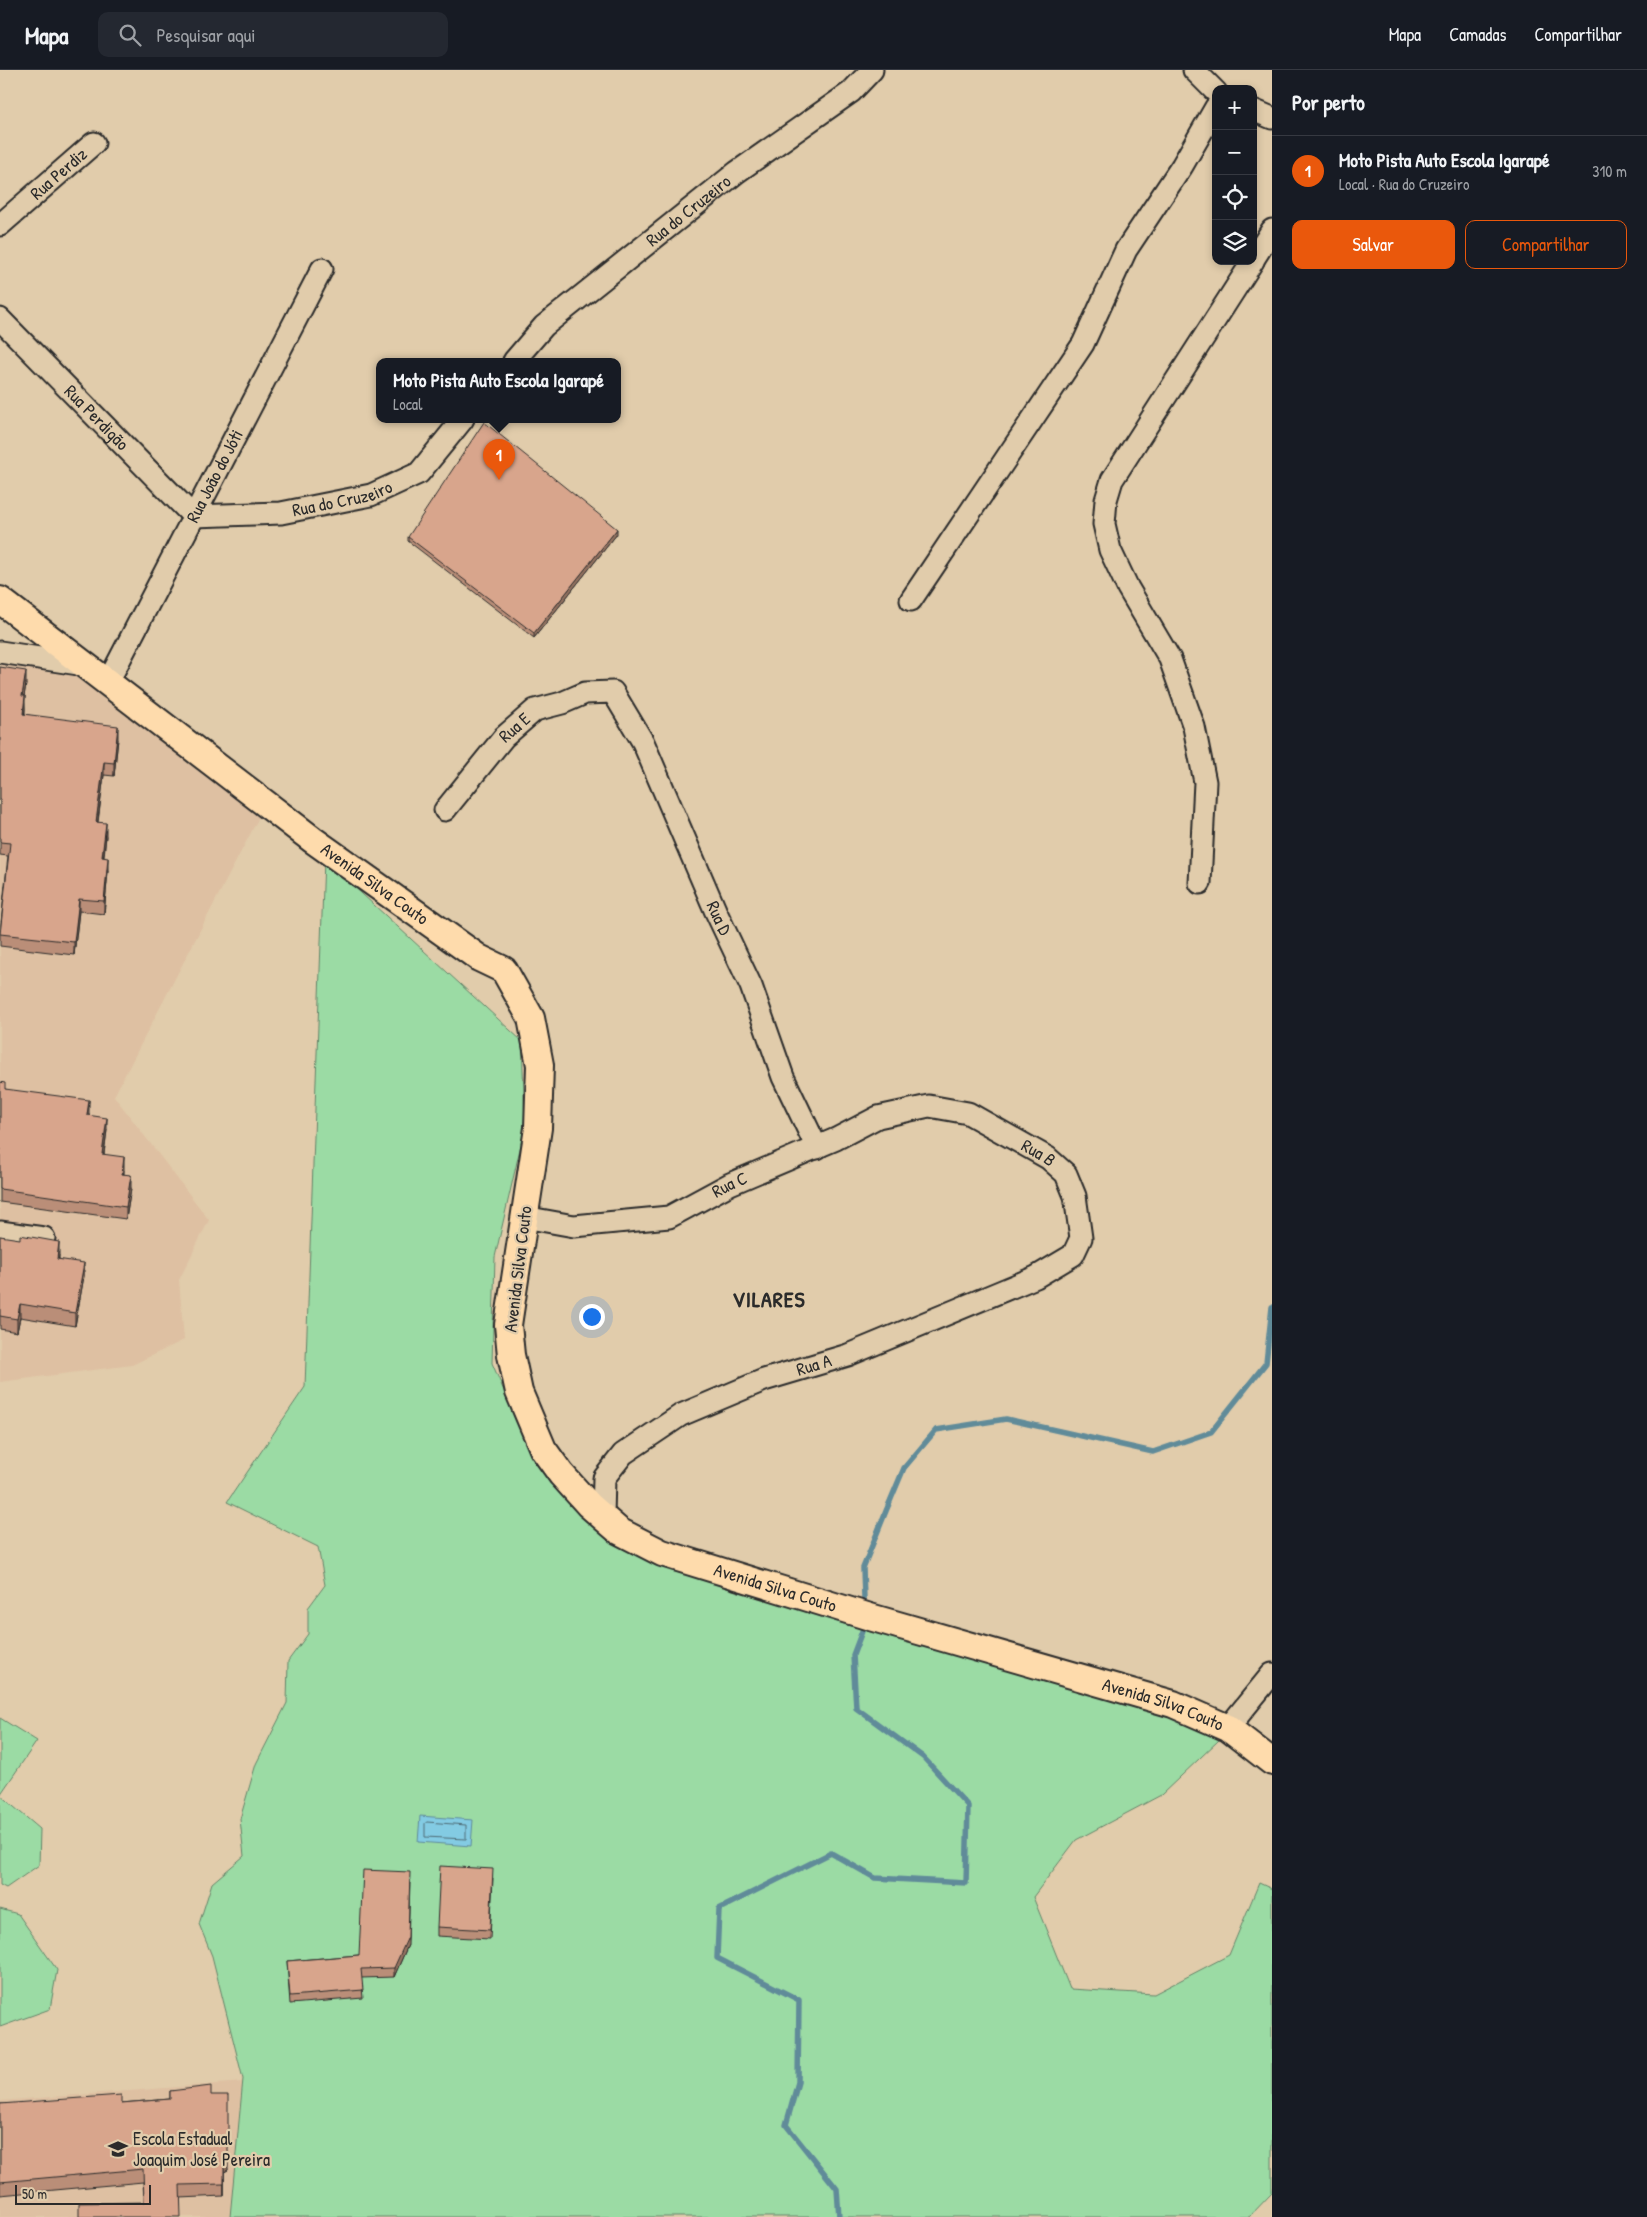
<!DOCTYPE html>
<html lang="pt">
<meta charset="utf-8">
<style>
:root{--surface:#171b24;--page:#242831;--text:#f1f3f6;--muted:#9ea1a6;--line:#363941;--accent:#ea580c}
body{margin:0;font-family:"Patrick Hand",sans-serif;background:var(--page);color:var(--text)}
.controls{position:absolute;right:15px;top:15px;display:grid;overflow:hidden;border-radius:10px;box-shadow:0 2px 8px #0003}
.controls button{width:45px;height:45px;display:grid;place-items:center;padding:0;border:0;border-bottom:1px solid var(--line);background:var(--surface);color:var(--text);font:25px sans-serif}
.scale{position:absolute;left:15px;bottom:12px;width:136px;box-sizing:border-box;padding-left:5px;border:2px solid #2b2b2b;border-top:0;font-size:14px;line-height:18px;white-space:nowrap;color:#2b2b2b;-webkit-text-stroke:4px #e1ccab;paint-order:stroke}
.you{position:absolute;left:591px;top:1246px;width:18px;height:18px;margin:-12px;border:4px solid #fff;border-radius:50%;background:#1a73e8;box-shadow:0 0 0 8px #1a73e833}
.badge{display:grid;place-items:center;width:32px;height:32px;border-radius:50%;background:var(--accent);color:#fff;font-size:16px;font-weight:700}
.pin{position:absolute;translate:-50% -41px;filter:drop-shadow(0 1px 2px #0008)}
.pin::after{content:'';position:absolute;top:26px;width:18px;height:15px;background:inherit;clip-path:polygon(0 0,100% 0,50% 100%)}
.popup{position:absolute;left:376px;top:288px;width:245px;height:65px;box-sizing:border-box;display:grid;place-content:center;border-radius:10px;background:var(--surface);filter:drop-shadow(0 1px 4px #0005);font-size:16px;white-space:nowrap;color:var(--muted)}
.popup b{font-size:19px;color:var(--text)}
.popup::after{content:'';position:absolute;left:50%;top:100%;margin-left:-10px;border:10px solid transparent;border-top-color:var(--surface)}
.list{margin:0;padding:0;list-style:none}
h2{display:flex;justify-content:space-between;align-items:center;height:65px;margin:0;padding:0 20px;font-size:21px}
h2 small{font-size:16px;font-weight:400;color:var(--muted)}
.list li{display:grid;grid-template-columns:32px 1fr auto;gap:15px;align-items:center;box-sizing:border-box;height:70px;padding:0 20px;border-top:1px solid var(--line)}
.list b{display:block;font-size:19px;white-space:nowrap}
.list p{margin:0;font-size:16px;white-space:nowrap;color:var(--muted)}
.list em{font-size:16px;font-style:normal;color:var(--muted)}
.actions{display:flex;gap:10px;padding:15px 20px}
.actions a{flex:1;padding:11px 0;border:1px solid var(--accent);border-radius:10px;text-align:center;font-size:18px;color:var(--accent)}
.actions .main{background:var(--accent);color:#fff}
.icon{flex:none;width:28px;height:28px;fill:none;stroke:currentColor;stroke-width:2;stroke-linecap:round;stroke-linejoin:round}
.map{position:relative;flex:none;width:1272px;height:2147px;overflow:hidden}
header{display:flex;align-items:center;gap:30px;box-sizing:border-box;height:70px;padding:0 25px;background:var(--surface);border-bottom:1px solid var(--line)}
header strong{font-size:24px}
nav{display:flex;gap:28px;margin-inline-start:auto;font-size:18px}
.search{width:350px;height:45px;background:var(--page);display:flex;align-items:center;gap:12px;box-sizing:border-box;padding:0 18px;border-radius:10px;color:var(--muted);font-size:19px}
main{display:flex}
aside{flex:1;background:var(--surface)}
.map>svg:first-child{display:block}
.built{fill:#dec0a2}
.green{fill:#9bdba4;stroke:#638368}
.water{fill:#83cbe3;stroke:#608b99}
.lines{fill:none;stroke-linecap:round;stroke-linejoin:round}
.shore{stroke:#4e6b75;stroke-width:1}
.stream{stroke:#608b99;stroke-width:5.5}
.minor-casing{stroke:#2b2b2b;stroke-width:25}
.major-casing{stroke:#2b2b2b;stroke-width:30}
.minor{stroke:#e1ccab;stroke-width:21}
.major{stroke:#fedbac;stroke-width:26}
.wall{fill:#ba8e78;stroke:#2b2b2b}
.shaded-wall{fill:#977462;stroke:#2b2b2b}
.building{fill:#d8a58c;stroke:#2b2b2b}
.labels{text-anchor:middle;stroke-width:4.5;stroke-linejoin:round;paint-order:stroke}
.street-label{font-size:18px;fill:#2b2b2b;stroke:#e1ccab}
.poi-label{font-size:18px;fill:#2b2b2b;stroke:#e1ccab;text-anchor:start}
.district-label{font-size:22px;font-weight:bold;letter-spacing:1px;fill:#2b2b2b;stroke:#e1ccab}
</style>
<header>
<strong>Mapa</strong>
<div class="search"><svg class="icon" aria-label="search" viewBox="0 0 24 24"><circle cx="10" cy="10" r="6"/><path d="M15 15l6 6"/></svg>Pesquisar aqui</div>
<nav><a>Mapa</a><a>Camadas</a><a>Compartilhar</a></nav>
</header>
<main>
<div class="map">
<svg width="1272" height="2147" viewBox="0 0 1272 2147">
<rect width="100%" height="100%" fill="#e1ccab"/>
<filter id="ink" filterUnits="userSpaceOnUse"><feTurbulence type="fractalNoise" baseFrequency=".02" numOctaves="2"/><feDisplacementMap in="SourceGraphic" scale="10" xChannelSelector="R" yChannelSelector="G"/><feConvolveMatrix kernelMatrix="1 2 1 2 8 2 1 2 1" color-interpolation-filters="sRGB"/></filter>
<g filter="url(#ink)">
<path class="built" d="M 0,586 L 113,603 L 271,724 L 114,1026 L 209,1150 L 179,1210 L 184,1270 L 132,1295 L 0,1312 Z
M 243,2012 L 231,2147 L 0,2147 L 0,2031 Z"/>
<path class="green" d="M 324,789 L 522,971 L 525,1057 L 495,1187 L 492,1293 L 535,1393 L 581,1444 L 1169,1642 L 1219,1670 L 1161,1725 L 1076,1770 L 1033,1827 L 1070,1919 L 1154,1924 L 1229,1885 L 1259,1813 L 1272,1819 L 1272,2123 L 1249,2147 L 230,2147 L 243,2009 L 212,1886 L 199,1854 L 212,1813 L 244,1786 L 240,1749 L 256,1694 L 287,1633 L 288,1591 L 308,1564 L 308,1538 L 325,1515 L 318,1477 L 227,1432 L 305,1317 Z
M 0,1648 L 37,1671 L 0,1725 L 40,1759 L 39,1795 L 6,1818 L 0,1815 Z
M 0,1839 L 18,1844 L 57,1900 L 50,1939 L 0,1957 Z"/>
<path class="water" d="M 420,1746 L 473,1750 L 471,1776 L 418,1772 Z"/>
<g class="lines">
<path class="shore" d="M 427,1752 L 466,1755 L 466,1769 L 425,1767 L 425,1754 Z"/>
<path class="stream" d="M 864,1529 L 863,1498 L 886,1441 L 904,1398 L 936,1360 L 1006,1349 L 1153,1382 L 1211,1362 L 1266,1293 L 1272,1237
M 839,2147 L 837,2119 L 786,2055 L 798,2012 L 799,1930 L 717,1888 L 719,1839 L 831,1783 L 875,1808 L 966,1813 L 968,1736 L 923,1687 L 856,1638 L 853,1585 L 864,1556"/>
<defs>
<g id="minor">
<path d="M 1194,0 L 1216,22"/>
<path d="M 1253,40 L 1272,48"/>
<path id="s1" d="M 0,155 L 94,73"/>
<path d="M 1253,190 L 1272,160"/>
<path id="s2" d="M 0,249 L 193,446"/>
<path id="s3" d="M 514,291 L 544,256 L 737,102 L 851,22 L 872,0"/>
<path id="s4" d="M 193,446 L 281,443 L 371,425 L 419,403 L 463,349"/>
<path d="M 911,530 L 1083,274 L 1126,180 L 1182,96 L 1216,37"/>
<path d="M 0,582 L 85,595"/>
<path id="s5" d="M 108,612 L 322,199"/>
<path id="s6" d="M 445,740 L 504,667 L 535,640 L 562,633 L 585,623 L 613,622 L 643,672 L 716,842 L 751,916 L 783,1007 L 817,1078"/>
<path d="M 1200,813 L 1205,712 L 1194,657 L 1170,589 L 1128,518 L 1110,480 L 1104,454 L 1106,430 L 1112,410 L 1253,191"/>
<path id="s7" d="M 524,1147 L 574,1156 L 669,1147 L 730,1114 L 836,1069 L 878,1047 L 929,1036 L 968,1043 L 1048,1088 L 1066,1104 L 1075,1126 L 1081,1168 L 1073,1185 L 1036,1207 L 848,1285 L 764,1310 L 681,1345 L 623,1384 L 604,1408 L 603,1446"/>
<path d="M 0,1162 L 44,1168"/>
<path d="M 1228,1658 L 1272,1604"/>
</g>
<g id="major">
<path id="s8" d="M 0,530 L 313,770 L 479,888 L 504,900 L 531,948 L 540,995 L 538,1058 L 508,1255 L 511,1285 L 519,1322 L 543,1379 L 561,1404 L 589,1435 L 619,1461 L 662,1483 L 870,1547 L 1173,1634 L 1228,1658 L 1272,1692"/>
</g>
</defs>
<use href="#minor" class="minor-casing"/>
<use href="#major" class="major-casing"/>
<use href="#minor" class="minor"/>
<use href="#major" class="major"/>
</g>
<path class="wall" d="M 617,464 L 534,568 L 408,471 L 408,467 Z
M 0,597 L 26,614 L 24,626 L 25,639 L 25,644 L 118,669 L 114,706 L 104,705 L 98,752 L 106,766 L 104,787 L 108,801 L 104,844 L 79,841 L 74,885 L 0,876 L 0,862 L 8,786 L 0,785 Z
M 0,1012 L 5,1019 L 89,1043 L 89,1045 L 107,1060 L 104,1084 L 124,1100 L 124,1104 L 131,1118 L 126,1149 L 0,1132 Z
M 0,1166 L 59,1185 L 59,1189 L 84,1206 L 75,1256 L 20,1247 L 17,1262 L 0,1259 Z
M 493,1808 L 490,1869 L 437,1866 L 437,1857 Z
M 408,1875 L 394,1907 L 361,1908 L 363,1928 L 290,1934 L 287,1891 L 359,1885 Z
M 170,2021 L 211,2025 L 228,2100 L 224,2102 L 224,2126 L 180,2128 L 144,2132 L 143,2112 L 0,2125 L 0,2034 L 121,2033 L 170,2029 Z"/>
<path class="shaded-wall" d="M 617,459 L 617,464 L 534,568 L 534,563 Z
M 26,601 L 26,614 L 22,639 L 22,626 Z
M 25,626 L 25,639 L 23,657 L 23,644 Z
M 118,656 L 118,669 L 114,706 L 114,693 Z
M 104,692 L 104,705 L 96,764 L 96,752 Z
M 106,753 L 106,766 L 102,800 L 102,787 Z
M 108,788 L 108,801 L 104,844 L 104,831 Z
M 79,829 L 79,841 L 74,885 L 74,872 Z
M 89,1030 L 89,1043 L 87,1058 L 87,1045 Z
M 107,1048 L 107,1060 L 102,1097 L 102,1084 Z
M 124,1087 L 124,1100 L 122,1116 L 122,1104 Z
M 131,1105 L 131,1118 L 126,1149 L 126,1137 Z
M 59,1172 L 59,1185 L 57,1201 L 57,1189 Z
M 84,1193 L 84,1206 L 75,1256 L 75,1243 Z
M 20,1234 L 20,1247 L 17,1262 L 17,1249 Z
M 410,1811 L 408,1875 L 394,1907 L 394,1898 Z
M 228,2088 L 228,2100 L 224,2102 L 224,2126 L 224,2089 Z"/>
<path class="building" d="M 484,352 L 617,459 L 534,563 L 408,467 Z
M 0,597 L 26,601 L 22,626 L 25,626 L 23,644 L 118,656 L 114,693 L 104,692 L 96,752 L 106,753 L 102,787 L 108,788 L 104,831 L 79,829 L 74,872 L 0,864 L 10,773 L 0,772 Z
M 0,1012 L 5,1013 L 5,1019 L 89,1030 L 87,1045 L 107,1048 L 102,1084 L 124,1087 L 122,1104 L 131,1105 L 126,1137 L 0,1119 Z
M 20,1165 L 59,1172 L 57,1189 L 84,1193 L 75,1243 L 20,1234 L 17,1249 L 0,1246 L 0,1166 L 20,1169 Z
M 440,1796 L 493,1799 L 490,1860 L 437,1857 Z
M 363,1800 L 410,1802 L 408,1867 L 394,1898 L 361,1899 L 363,1920 L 290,1926 L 287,1891 L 359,1885 Z
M 211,2016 L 211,2025 L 228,2025 L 228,2088 L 224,2089 L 224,2114 L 180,2115 L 181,2147 L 79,2147 L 79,2133 L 144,2132 L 143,2099 L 0,2112 L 0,2034 L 121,2025 L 121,2033 L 170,2029 L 170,2021 Z"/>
</g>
<defs>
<symbol id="school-bare" viewBox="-9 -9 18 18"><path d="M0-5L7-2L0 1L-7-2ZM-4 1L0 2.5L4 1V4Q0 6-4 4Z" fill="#2b2b2b" stroke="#e1ccab" stroke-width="2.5" paint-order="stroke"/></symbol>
</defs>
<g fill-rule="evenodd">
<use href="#school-bare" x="104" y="2065" width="28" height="28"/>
</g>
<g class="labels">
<g class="street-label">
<text dy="6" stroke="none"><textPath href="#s1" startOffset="78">Rua Perdiz</textPath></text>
<text dy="6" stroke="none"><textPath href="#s3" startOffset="231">Rua do Cruzeiro</textPath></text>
<text dy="6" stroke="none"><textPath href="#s2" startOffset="138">Rua Perdigão</textPath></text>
<text dy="6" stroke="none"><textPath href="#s5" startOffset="232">Rua João do Jóti</textPath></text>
<text dy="6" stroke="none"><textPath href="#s4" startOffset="151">Rua do Cruzeiro</textPath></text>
<text dy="6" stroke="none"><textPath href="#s6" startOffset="108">Rua E</textPath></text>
<text dy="6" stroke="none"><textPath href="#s8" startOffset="470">Avenida Silva Couto</textPath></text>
<text dy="6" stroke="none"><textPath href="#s6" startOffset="466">Rua D</textPath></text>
<text dy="6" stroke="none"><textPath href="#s7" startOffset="551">Rua B</textPath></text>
<text dy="6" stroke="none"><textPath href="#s7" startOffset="215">Rua C</textPath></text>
<text transform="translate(518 1199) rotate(-83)" y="6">Avenida Silva Couto</text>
<text transform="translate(814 1295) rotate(-17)" y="6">Rua A</text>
<text dy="6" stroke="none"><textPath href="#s8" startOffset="1400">Avenida Silva Couto</textPath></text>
<text dy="6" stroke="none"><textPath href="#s8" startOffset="1805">Avenida Silva Couto</textPath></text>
</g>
<g class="poi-label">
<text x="133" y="2075">Escola Estadual<tspan x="133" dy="21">Joaquim José Pereira</tspan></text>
</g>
<g class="district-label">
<text x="769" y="1237">VILARES</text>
</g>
</g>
</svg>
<div class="controls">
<button>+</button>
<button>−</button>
<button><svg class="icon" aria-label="locate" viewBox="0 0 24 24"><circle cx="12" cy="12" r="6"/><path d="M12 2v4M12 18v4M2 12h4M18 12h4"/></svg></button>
<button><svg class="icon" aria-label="layers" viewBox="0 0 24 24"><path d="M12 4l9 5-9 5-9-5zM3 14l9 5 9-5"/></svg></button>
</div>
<div class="scale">50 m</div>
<div class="you"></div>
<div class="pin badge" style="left:499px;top:410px">1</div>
<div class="popup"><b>Moto Pista Auto Escola Igarapé</b>Local</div>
</div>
<aside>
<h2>Por perto<small></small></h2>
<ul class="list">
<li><span class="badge">1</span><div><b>Moto Pista Auto Escola Igarapé</b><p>Local · Rua do Cruzeiro</p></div><em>310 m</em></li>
</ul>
<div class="actions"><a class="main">Salvar</a><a>Compartilhar</a></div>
</aside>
</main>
